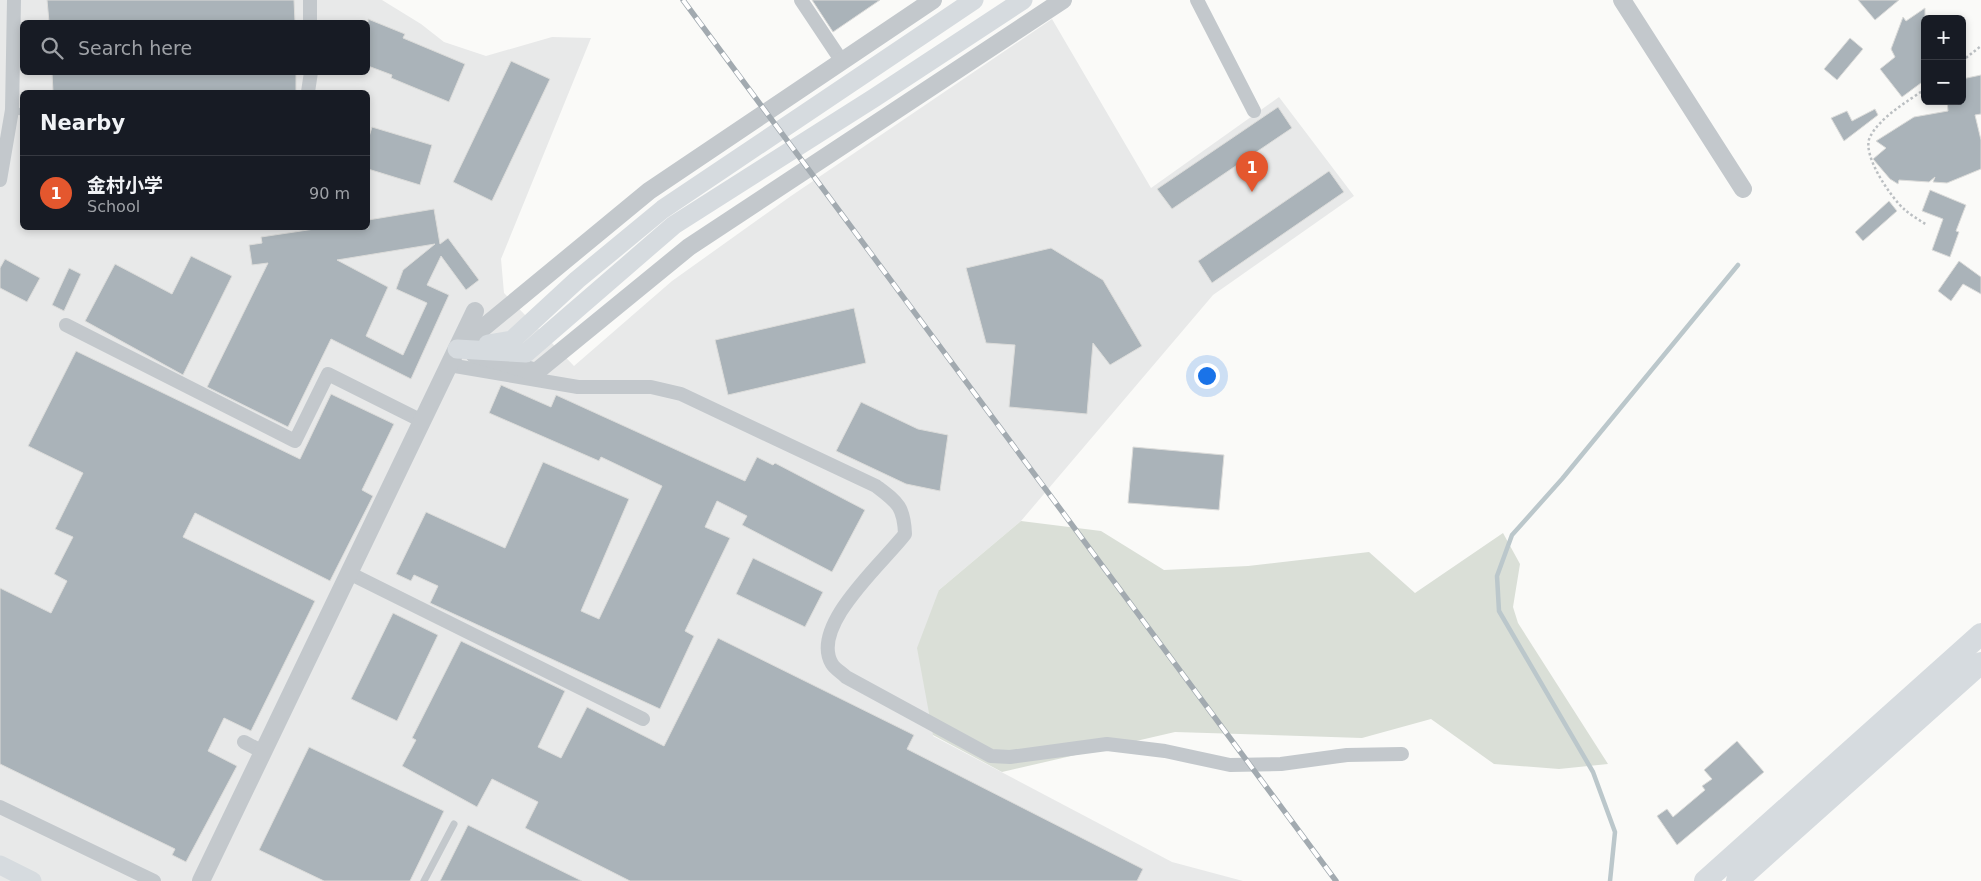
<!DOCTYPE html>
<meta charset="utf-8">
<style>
:root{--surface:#171b24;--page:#20242c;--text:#f1f3f6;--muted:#9ea1a6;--line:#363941;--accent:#e4572e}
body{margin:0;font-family:"DejaVu Sans","Noto Sans SC",sans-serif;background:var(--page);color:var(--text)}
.controls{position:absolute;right:15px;top:15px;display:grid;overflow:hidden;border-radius:8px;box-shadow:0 2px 8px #0003}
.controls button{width:45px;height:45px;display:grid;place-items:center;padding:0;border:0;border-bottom:1px solid var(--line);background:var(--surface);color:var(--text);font:25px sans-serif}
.you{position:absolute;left:1206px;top:375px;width:18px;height:18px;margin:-12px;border:4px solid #fff;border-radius:50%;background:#1a73e8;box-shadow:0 0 0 8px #1a73e833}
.badge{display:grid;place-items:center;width:32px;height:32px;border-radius:50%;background:var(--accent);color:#fff;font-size:16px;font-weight:700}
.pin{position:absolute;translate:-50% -41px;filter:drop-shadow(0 1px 2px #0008)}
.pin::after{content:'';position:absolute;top:26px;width:18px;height:15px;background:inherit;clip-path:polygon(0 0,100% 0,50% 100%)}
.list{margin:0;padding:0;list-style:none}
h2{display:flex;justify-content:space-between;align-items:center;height:65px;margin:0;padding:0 20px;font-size:21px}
h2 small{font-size:16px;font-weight:400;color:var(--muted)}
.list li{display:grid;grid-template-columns:32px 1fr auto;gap:15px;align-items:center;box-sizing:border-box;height:75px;padding:0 20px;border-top:1px solid var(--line)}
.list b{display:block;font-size:19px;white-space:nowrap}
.list p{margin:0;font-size:16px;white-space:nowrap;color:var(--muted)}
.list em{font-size:16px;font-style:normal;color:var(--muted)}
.icon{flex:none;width:28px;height:28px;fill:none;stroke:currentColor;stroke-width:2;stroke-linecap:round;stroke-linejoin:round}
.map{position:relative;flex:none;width:1981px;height:881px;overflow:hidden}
.search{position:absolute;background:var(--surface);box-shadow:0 2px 8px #0003;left:20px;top:20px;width:350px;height:55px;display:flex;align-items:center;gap:12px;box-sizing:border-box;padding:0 18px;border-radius:8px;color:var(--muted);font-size:19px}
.panel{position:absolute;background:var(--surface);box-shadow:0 2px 8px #0003;left:20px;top:90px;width:350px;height:140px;border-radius:8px}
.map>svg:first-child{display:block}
.built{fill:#e8e9e9;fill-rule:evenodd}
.green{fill:#dadfd7}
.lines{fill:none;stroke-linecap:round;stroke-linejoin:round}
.stream{stroke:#bbc7cb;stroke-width:4.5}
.building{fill:#aab3b9;stroke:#dcdcda;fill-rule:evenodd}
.path{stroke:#bbbfc2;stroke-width:2.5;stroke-dasharray:2.5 2.5;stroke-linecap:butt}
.service{stroke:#c3c8cc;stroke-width:7}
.minor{stroke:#c3c8cc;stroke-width:14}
.tertiary{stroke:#c3c8cc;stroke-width:18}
.secondary{stroke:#d6dbdf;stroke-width:19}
.trunk{stroke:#d6dbdf;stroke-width:22}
.rail-casing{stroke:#a2aab0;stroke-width:5.5}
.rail{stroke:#fff;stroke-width:4;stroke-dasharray:11;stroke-linecap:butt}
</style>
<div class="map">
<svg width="1981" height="881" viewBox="0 0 1981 881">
<rect width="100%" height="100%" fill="#fafaf8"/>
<path class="built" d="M 0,0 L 382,0 L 421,24 L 444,42 L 486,56 L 552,37 L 591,38 L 501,259 L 504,293 L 574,366 L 672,281 L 791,196 L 1052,19 L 1151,188 L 1279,97 L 1354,196 L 1213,295 L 1021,521 L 939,590 L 933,736 L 1172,862 L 1243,881 L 0,881 ZM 22,22 L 368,22 L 368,72 L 22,72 ZM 22,92 L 368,92 L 368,228 L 22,228 Z"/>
<path class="green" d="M 1021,521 L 1101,531 L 1164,570 L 1248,566 L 1369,552 L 1415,593 L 1503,533 L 1520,564 L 1513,607 L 1518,623 L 1608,764 L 1559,769 L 1494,764 L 1431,719 L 1362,738 L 1175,732 L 1002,772 L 933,735 L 917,648 L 939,590 Z"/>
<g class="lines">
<path class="stream" d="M 1610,881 L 1615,832 L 1593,772 L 1499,611 L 1497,576 L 1512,535 L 1562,479 L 1738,265"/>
</g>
<path class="building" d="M 47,0 L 294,0 L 295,22 L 49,22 Z
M 812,0 L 880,0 L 833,32 Z
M 1858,0 L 1899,0 L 1875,20 Z
M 1925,8 L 1925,80 L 1902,97 L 1880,69 L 1895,57 L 1891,49 L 1903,17 L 1906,21 Z
M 368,19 L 405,34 L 403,38 L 465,64 L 449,102 L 391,78 L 392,75 L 368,66 Z
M 1850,38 L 1863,49 L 1837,80 L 1824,69 Z
M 511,61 L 550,79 L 492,201 L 453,182 Z
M 52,72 L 296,72 L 296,92 L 53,92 Z
M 1981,75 L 1981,114 L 1975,115 L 1981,140 L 1981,169 L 1947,183 L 1933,182 L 1935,177 L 1929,182 L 1899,180 L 1898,184 L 1890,179 L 1873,159 L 1886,148 L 1876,141 L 1914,117 L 1948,111 L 1947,101 L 1962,101 L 1962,79 Z
M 1278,107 L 1292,128 L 1172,209 L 1157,189 Z
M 1875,109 L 1878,115 L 1844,141 L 1831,118 L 1847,111 L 1852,121 Z
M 372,127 L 432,145 L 420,185 L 368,169 L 368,140 Z
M 1329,171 L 1344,192 L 1212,283 L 1198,261 Z
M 1930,190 L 1966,205 L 1956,231 L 1959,232 L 1950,257 L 1932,250 L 1943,219 L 1922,211 Z
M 1889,201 L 1897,211 L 1863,241 L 1855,232 Z
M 434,209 L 440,244 L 448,238 L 479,280 L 466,290 L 441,256 L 427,285 L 449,295 L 411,379 L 331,339 L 288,427 L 207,387 L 268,263 L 252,265 L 249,245 L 262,243 L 261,237 L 321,228 L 368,228 L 368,220 ZM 435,244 L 403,270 L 396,289 L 427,303 L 403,355 L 366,336 L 388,287 L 337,260 Z
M 1051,248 L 1103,280 L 1142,346 L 1110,365 L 1093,343 L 1087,414 L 1009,407 L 1015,345 L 986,343 L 966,268 Z
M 191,256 L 232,276 L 183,375 L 85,321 L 115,264 L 172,294 Z
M 5,259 L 40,278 L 27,302 L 0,288 L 0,268 Z
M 1959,261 L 1981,277 L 1981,294 L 1963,284 L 1951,301 L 1938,291 Z
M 69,268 L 81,274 L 64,311 L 52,305 Z
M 854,308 L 866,363 L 728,395 L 715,340 Z
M 76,351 L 300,459 L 331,394 L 394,424 L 362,490 L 373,496 L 330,581 L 195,513 L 183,537 L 315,601 L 251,731 L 224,718 L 208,751 L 237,766 L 186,862 L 172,855 L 175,849 L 0,764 L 0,588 L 51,613 L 67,581 L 54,574 L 73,537 L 55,529 L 83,473 L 28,446 Z
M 501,385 L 551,407 L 556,395 L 745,481 L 757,457 L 773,465 L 775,463 L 865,510 L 832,572 L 742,525 L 747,516 L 717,501 L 705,527 L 730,538 L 685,631 L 694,636 L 660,709 L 430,603 L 438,586 L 414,575 L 411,581 L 396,574 L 426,512 L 505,548 L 543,462 L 629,499 L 581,611 L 599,619 L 662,486 L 601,457 L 599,461 L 489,413 Z
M 861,402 L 918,429 L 948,435 L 940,491 L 906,484 L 836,451 Z
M 1133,447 L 1224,455 L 1219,510 L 1128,503 Z
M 753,558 L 823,592 L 805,627 L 736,594 Z
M 393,613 L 438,635 L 397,721 L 351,699 Z
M 718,638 L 914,735 L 907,749 L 1143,869 L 1137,881 L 630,881 L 525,828 L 538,802 L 492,779 L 477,807 L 402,766 L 416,740 L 412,738 L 461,641 L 565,691 L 538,747 L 561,758 L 587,707 L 664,746 Z
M 1737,741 L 1764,772 L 1677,845 L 1657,816 L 1667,809 L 1673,817 L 1705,790 L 1702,786 L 1712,779 L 1704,770 Z
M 309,747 L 444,811 L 410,881 L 324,881 L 259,850 Z
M 468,825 L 582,881 L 440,881 Z"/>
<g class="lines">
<path class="path" d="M 1962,61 L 1981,46
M 1925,89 C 1907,102 1880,117 1870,137 C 1861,154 1891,198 1905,210 C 1911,215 1919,220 1927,225"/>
<path class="service" d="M 12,110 L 22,112
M 424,881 L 454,824"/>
<path class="minor" d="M 310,0 L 310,22
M 801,0 L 841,60
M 1197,0 L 1254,111
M 308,92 L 311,72
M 0,180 L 12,110 L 14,0
M 66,325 L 295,441 L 328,374 L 422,421
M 449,365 L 578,387 L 651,387 L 681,394 L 876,486 C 897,502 904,506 905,534 C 884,562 809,626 832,664 C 835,669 842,673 846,677 L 991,756 L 1010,757 L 1107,744 L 1165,751 L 1230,765 L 1281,764 L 1347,755 L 1402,754
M 349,573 L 643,719
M 244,742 L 263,752
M 0,807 L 154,881"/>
<path class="tertiary" d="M 1622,0 L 1743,189
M 461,346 L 649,191 L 933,0
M 474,354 L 536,372 L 689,247 L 1063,0
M 201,881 L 475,311"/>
<path class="secondary" d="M 488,344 L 512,340 L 577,280 L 663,209 L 974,0
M 457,349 L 526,353 L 674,225 L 874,98 L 1023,0
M 0,865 L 32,881"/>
<path class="trunk" d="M 1705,881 L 1981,634
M 1737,881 L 1981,663"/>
<defs>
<path id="rail" d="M 683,0 L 1336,881"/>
</defs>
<use href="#rail" class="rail-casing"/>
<use href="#rail" class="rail"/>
</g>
</svg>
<div class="controls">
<button>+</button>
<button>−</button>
</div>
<div class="you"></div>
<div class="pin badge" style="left:1252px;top:192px">1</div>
<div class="search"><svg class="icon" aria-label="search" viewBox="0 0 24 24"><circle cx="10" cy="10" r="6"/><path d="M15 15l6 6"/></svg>Search here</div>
<section class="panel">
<h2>Nearby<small></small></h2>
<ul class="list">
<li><span class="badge">1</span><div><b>金村小学</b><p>School</p></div><em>90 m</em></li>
</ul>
</section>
</div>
